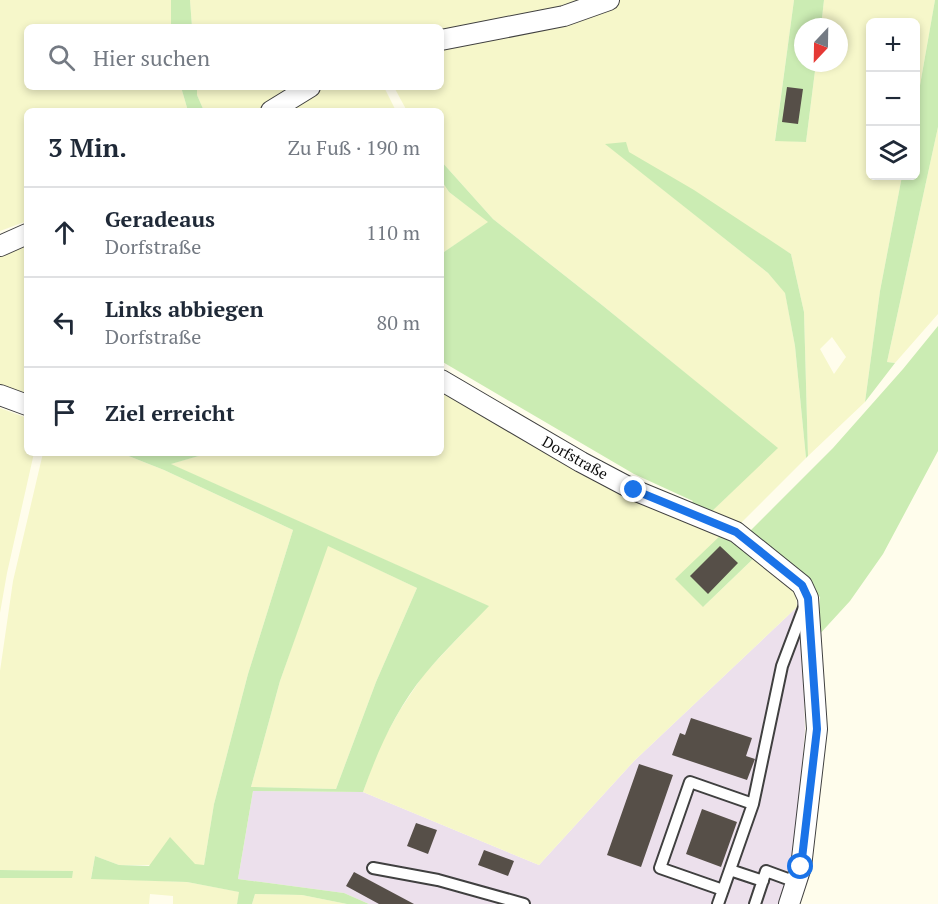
<!DOCTYPE html>
<html lang="de">
<meta charset="utf-8">
<style>
:root{--surface:#fff;--page:#f6f6f7;--text:#1f2937;--muted:#747a83;--line:#e0e1e3}
body{margin:0;font-family:"PT Serif",serif;background:var(--page);color:var(--text)}
.controls{position:absolute;right:18px;top:18px;display:grid;overflow:hidden;border-radius:9px;box-shadow:0 3px 9px #0003}
.controls button{width:54px;height:54px;display:grid;place-items:center;padding:0;border:0;border-bottom:2px solid var(--line);background:var(--surface);color:var(--text);font:30px sans-serif}
.compass{position:absolute;left:794px;top:18px;width:54px;height:54px;border-radius:50%;background:var(--surface);box-shadow:0 3px 9px #0003;rotate:202deg}
.stop{position:absolute;width:18px;height:18px;margin:-14px;border:4px solid #1a73e8;border-radius:50%;background:#fff}
.stop.end{background:#1a73e8;border-color:#fff;box-shadow:0 2px 6px #0008}
.list{margin:0;padding:0;list-style:none}
h2{display:flex;justify-content:space-between;align-items:center;height:78px;margin:0;padding:0 24px;font-size:26px}
h2 small{font-size:20px;font-weight:400;color:var(--muted)}
.list li{display:grid;grid-template-columns:39px 1fr auto;gap:18px;align-items:center;box-sizing:border-box;height:90px;padding:0 24px;border-top:2px solid var(--line)}
.list b{display:block;font-size:22px;white-space:nowrap}
.list p{margin:0;font-size:20px;white-space:nowrap;color:var(--muted)}
.list em{font-size:20px;font-style:normal;color:var(--muted)}
.icon{flex:none;width:33px;height:33px;fill:none;stroke:currentColor;stroke-width:2;stroke-linecap:round;stroke-linejoin:round}
.map{position:relative;flex:none;width:938px;height:904px;overflow:hidden}
.search{position:absolute;background:var(--surface);box-shadow:0 3px 9px #0003;left:24px;top:24px;width:420px;height:66px;display:flex;align-items:center;gap:15px;box-sizing:border-box;padding:0 21px;border-radius:9px;color:var(--muted);font-size:22px}
.panel{position:absolute;background:var(--surface);box-shadow:0 3px 9px #0003;left:24px;top:108px;width:420px;height:348px;border-radius:9px}
.map>svg:first-child{display:block}
.industrial{fill:#ece0ec}
.farmland{fill:#f6f7ca;fill-rule:evenodd}
.green{fill:#cbecb3;fill-rule:evenodd}
.building{fill:#564f48}
.lines{fill:none;stroke-linecap:round;stroke-linejoin:round}
.lane-casing{stroke:#404040;stroke-width:14}
.street-casing{stroke:#404040;stroke-width:22}
.lane{stroke:#fff;stroke-width:10}
.street{stroke:#fff;stroke-width:20}
.route{stroke:#1a73e8;stroke-width:8}
.labels{text-anchor:middle;stroke-width:6;stroke-linejoin:round;paint-order:stroke}
.street-label{font-size:15px;fill:#0d0d0d;stroke:#fff}
</style>
<div class="map">
<svg width="938" height="904" viewBox="0 0 938 904">
<rect width="100%" height="100%" fill="#fffdec"/>
<path class="industrial" d="M 797,607 L 802,632 L 805,730 L 794,864 L 780,904 L 369,904 L 344,893 L 238,879 L 253,791 L 363,792 L 539,865 L 634,761 Z"/>
<path class="farmland" d="M 0,0 L 171,0 L 171,27 L 27,27 L 27,87 L 181,87 L 188,111 L 27,111 L 27,221 L 0,231 Z
M 190,0 L 599,0 L 441,37 L 441,27 L 192,27 Z
M 617,0 L 794,0 L 775,140 L 806,142 L 816,63 L 839,63 L 839,27 L 821,27 L 824,0 L 935,0 L 916,108 L 916,22 L 870,22 L 870,176 L 902,176 L 880,291 L 865,402 L 808,456 L 804,312 L 791,254 L 606,144 L 768,273 L 785,292 L 795,346 L 806,458 L 737,527 L 708,515 L 777,448 L 602,305 L 493,219 L 441,161 L 441,111 L 407,111 L 394,87 L 441,87 L 441,45 ZM 832,337 L 846,357 L 834,374 L 820,349 Z
M 197,87 L 304,87 L 264,111 L 204,111 L 197,95 Z
M 319,87 L 384,87 L 396,111 L 280,111 Z
M 938,127 L 938,314 L 895,363 L 887,362 Z
M 441,180 L 449,192 L 489,222 L 441,254 Z
M 27,239 L 27,399 L 0,389 L 0,251 Z
M 441,390 L 722,534 L 703,607 L 756,556 L 775,570 L 796,594 L 797,607 L 634,761 L 539,865 L 363,792 L 378,749 L 400,710 L 424,674 L 488,606 L 170,464 L 209,453 L 441,453 Z
M 0,408 L 27,418 L 27,453 L 34,453 L 7,573 L 0,613 Z
M 43,453 L 121,453 L 164,470 L 293,530 L 248,674 L 214,804 L 204,865 L 119,865 L 95,856 L 91,878 L 187,882 L 240,892 L 237,904 L 173,904 L 173,896 L 150,894 L 149,904 L 0,904 L 0,878 L 26,878 L 72,871 L 0,870 L 0,671 L 13,581 Z
M 327,545 L 417,588 L 376,682 L 336,789 L 251,787 L 280,681 Z
M 255,894 L 302,895 L 347,904 L 252,904 Z"/>
<path class="green" d="M 171,0 L 190,0 L 192,27 L 171,27 Z
M 794,0 L 824,0 L 821,27 L 803,27 L 803,63 L 816,63 L 806,142 L 775,141 Z
M 935,0 L 938,0 L 938,127 L 887,362 L 895,363 L 865,402 L 880,291 L 902,176 L 916,176 L 916,108 Z
M 181,87 L 197,87 L 197,95 L 204,111 L 188,111 Z
M 626,142 L 629,152 L 694,190 L 791,254 L 804,312 L 808,456 L 806,458 L 795,346 L 785,293 L 768,273 L 605,144 Z
M 441,161 L 493,219 L 602,305 L 778,448 L 708,515 L 687,507 L 693,501 L 634,474 L 441,361 L 441,254 L 488,222 L 449,192 L 441,180 Z
M 938,326 L 938,451 L 883,554 L 850,601 L 817,637 L 820,597 L 749,532 L 833,448 L 903,369 Z
M 121,453 L 209,453 L 171,464 L 489,606 C 468,628 445,650 425,674 C 396,709 378,750 363,792 L 253,791 L 238,879 L 344,893 L 369,904 L 347,904 L 302,895 L 255,894 L 252,904 L 237,904 L 239,892 L 187,882 L 91,879 L 95,856 L 119,865 L 149,866 L 170,837 L 195,864 L 204,865 L 214,804 L 248,674 L 293,530 L 164,470 ZM 328,546 L 417,588 L 376,682 L 336,789 L 251,787 L 280,681 Z
M 722,534 L 756,556 L 703,607 L 675,579 Z
M 0,870 L 73,871 L 72,878 L 0,878 Z"/>
<path class="building" d="M 787,87 L 803,89 L 798,124 L 782,122 Z
M 720,546 L 738,563 L 708,594 L 690,576 Z
M 691,718 L 752,738 L 746,756 L 755,759 L 747,780 L 672,755 L 680,733 L 685,735 Z
M 639,764 L 673,775 L 641,867 L 607,855 Z
M 702,809 L 737,822 L 721,867 L 686,854 Z
M 416,823 L 437,830 L 428,854 L 407,846 Z
M 484,850 L 514,861 L 508,876 L 478,865 Z
M 354,872 L 414,904 L 379,904 L 346,886 Z"/>
<g class="lines">
<defs>
<path id="lane" d="M 373,868 L 438,880 L 524,904
M 730,870 L 763,881
M 723,890 L 660,868 L 690,782 L 753,804
M 718,904 L 753,804 L 782,666 L 805,605
M 755,904 L 766,871 L 796,882"/>
<path id="street" d="M 441,40 L 564,16 L 609,0
M 271,111 L 310,87
M 0,246 L 27,234
M 441,380 L 581,462 L 634,490 L 736,532 L 802,585 L 808,598 L 817,729 L 801,867 L 789,904
M 0,395 L 27,405"/>
</defs>
<use href="#lane" class="lane-casing"/>
<use href="#street" class="street-casing"/>
<use href="#lane" class="lane"/>
<use href="#street" class="street"/>
</g>
<g class="lines">
<path class="route" d="M 634,490 L 736,532 L 802,585 L 808,598 L 817,729 L 801,867"/>
</g>
<g class="labels">
<g class="street-label">
<text transform="translate(575 458) rotate(29)" y="5">Dorfstraße</text>
</g>
</g>
</svg>
<div class="controls">
<button>+</button>
<button>−</button>
<button><svg class="icon" aria-label="layers" viewBox="0 0 24 24"><path d="M12 4l9 5-9 5-9-5zM3 14l9 5 9-5"/></svg></button>
</div>
<svg class="compass" viewBox="-18 -18 36 36"><path d="M0-13l5 13h-10z" fill="#e53935"/><path d="M0 13l5-13h-10z" fill="#747a83"/></svg>
<div class="stop" style="left:801px;top:867px"></div>
<div class="stop end" style="left:634px;top:490px"></div>
<div class="search"><svg class="icon" aria-label="search" viewBox="0 0 24 24"><circle cx="10" cy="10" r="6"/><path d="M15 15l6 6"/></svg>Hier suchen</div>
<section class="panel">
<h2>3 Min.<small>Zu Fuß · 190 m</small></h2>
<ul class="list">
<li><svg class="icon" aria-label="ahead" viewBox="0 0 24 24"><path d="M12 20V5M6 11l6-6 6 6"/></svg><div><b>Geradeaus</b><p>Dorfstraße</p></div><em>110 m</em></li>
<li><svg class="icon" aria-label="left" viewBox="0 0 24 24"><path d="M17 20v-9H6M10 6l-5 5 5 5"/></svg><div><b>Links abbiegen</b><p>Dorfstraße</p></div><em>80 m</em></li>
<li><svg class="icon" aria-label="arrive" viewBox="0 0 24 24"><path d="M6 21V4h12l-3 4 3 4H6"/></svg><div><b>Ziel erreicht</b></div></li>
</ul>
</section>
</div>
